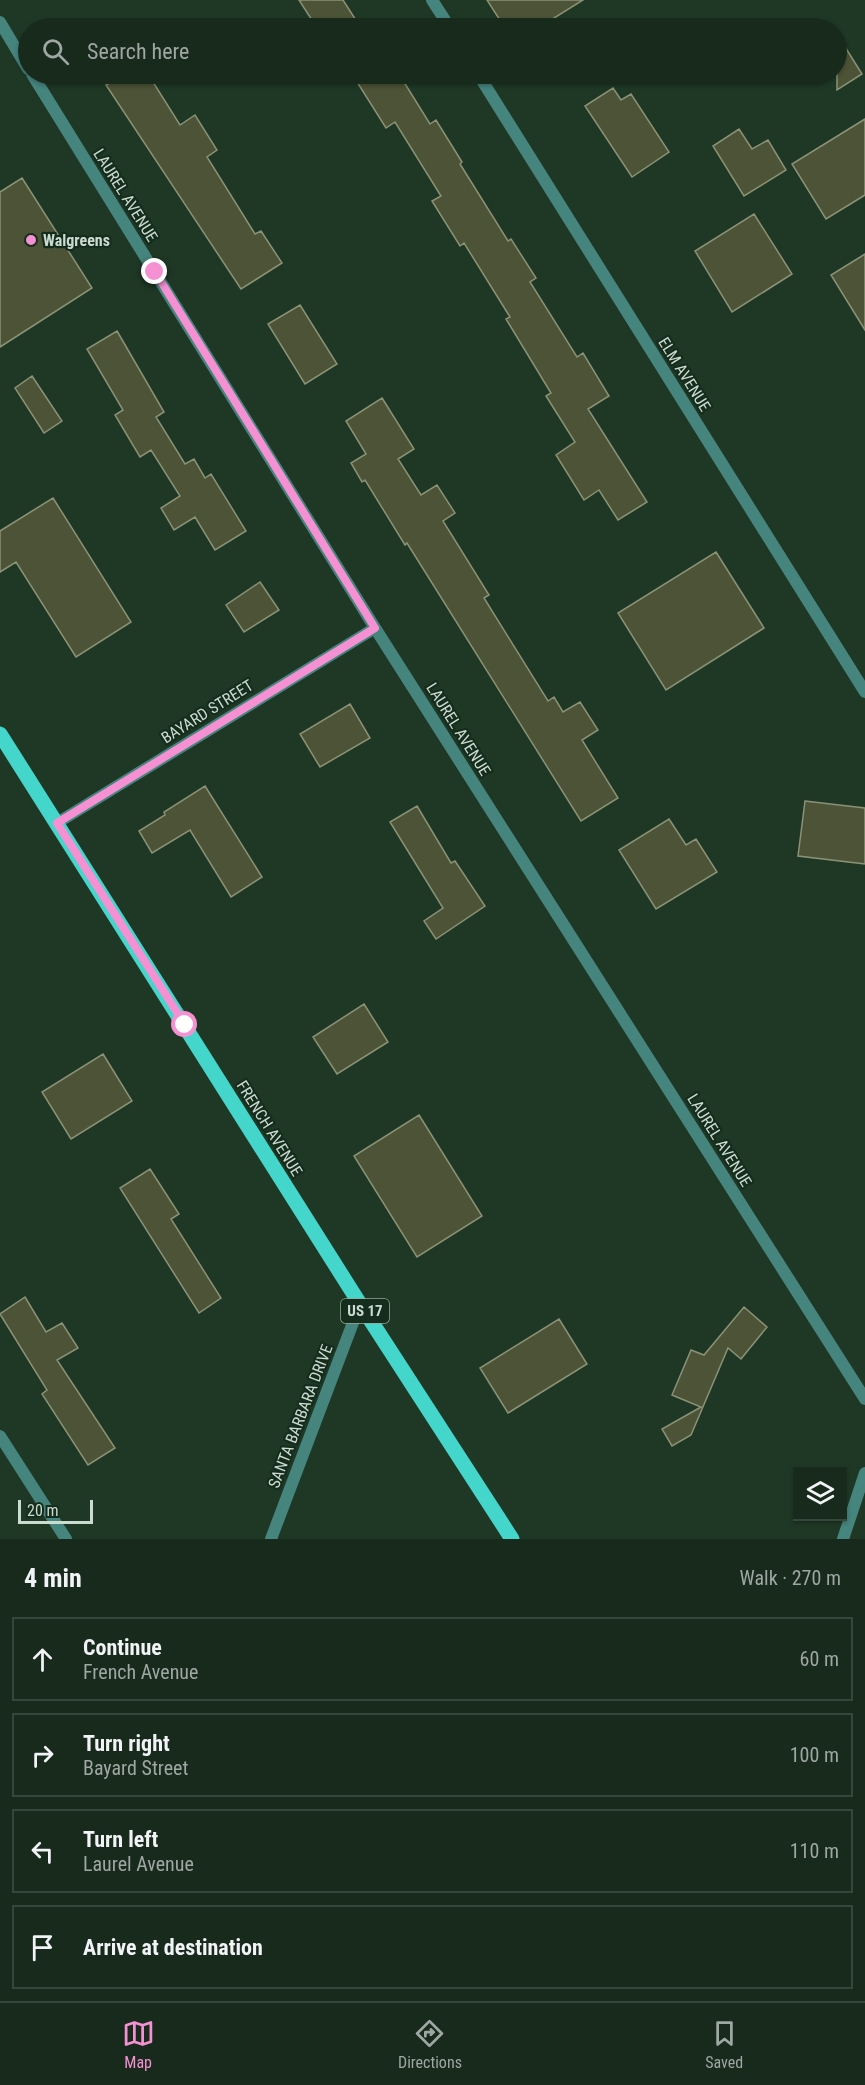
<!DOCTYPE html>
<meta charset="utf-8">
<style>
:root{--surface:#172a1c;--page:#243629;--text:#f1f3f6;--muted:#9ea7a3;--line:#36463b;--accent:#f591d2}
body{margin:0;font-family:"Roboto Condensed",sans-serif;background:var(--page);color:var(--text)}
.controls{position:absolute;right:18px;bottom:18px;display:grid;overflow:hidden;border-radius:0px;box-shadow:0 2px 4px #0004}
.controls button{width:54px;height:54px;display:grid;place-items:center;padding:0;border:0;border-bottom:2px solid var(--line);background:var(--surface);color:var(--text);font:30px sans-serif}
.scale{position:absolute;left:18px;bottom:15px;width:75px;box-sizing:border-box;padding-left:6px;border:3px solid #ccdbd0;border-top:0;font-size:16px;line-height:21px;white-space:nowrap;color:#ccdbd0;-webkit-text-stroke:4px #152d1d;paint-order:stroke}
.stop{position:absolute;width:18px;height:18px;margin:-14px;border:4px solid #f591d2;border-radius:50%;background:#fff}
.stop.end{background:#f591d2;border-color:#fff;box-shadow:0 2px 6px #0008}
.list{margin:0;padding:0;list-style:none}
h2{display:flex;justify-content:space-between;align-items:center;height:78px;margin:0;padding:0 24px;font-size:26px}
h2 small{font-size:20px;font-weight:400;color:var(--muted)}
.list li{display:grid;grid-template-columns:39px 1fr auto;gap:18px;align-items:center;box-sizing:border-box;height:84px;margin:0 12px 12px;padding:0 12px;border:2px solid var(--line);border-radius:0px}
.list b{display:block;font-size:22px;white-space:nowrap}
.list p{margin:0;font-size:20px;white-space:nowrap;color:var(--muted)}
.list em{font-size:20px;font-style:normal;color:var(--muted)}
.icon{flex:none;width:33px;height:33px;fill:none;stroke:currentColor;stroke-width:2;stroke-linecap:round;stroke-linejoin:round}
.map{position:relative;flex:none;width:865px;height:1539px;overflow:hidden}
.search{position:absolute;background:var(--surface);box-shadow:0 2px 4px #0004;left:18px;right:18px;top:18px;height:66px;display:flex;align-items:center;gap:15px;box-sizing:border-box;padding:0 21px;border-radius:33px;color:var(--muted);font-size:22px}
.sheet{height:462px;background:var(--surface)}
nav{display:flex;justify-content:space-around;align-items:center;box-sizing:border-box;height:84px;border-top:2px solid var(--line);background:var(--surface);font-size:16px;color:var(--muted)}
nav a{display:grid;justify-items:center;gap:3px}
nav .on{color:var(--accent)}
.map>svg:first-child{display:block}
.building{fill:#4d5337;stroke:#8b9275;stroke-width:1.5}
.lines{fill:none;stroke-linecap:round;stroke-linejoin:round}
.minor{stroke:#46847e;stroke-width:12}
.tertiary{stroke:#46847e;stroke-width:12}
.primary{stroke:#44d6ca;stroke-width:15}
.route{stroke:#f591d2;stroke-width:8}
.poi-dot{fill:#f591d2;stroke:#152d1d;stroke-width:2}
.labels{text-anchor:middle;stroke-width:4.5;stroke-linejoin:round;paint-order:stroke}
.shield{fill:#152d1d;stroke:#95a79a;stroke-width:1.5}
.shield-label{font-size:15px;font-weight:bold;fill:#ccdbd0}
.street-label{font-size:16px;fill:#ccdbd0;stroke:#152d1d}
.poi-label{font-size:16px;font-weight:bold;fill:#ccdbd0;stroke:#152d1d;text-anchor:start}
</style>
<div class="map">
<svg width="865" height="1539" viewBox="0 0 865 1539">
<rect width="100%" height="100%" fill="#1f3826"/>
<path class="building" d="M 299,0 L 343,0 L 361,28 L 317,28 Z
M 487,0 L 583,0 L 538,28 L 505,28 Z
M 837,34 L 862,74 L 837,90 Z
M 125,74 L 148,74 L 180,125 L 195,115 L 217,150 L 207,157 L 255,234 L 261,231 L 282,263 L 241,289 L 106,85 Z
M 352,74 L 399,74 L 430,124 L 436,120 L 462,162 L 460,164 L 508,241 L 511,239 L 536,278 L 530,282 L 577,357 L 583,353 L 609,396 L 588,409 L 647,502 L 618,520 L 599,490 L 584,500 L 556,455 L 575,442 L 546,396 L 551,393 L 506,319 L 510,317 L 464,243 L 460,246 L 432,201 L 441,196 L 395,122 L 386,128 Z
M 613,88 L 621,100 L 631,94 L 669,152 L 632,177 L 585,106 Z
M 865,119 L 865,195 L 826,219 L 792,164 Z
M 739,129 L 752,149 L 768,140 L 786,170 L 744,196 L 713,146 Z
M 22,178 L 92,288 L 0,347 L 0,192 Z
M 754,214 L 792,274 L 732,312 L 695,251 Z
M 865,254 L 865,330 L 831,275 Z
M 300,305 L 337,364 L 305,384 L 268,324 Z
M 117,331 L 164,412 L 156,417 L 185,464 L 194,459 L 205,478 L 211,474 L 246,531 L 215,550 L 195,517 L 174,530 L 161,508 L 180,496 L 151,450 L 140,457 L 115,415 L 123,410 L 87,349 Z
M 32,376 L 62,421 L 44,433 L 15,388 Z
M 382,398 L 414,449 L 398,459 L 421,495 L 437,485 L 455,513 L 443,521 L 489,595 L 484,598 L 548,701 L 554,697 L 563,712 L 580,702 L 598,730 L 582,740 L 618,798 L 581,821 L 407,543 L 405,545 L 365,480 L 362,482 L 351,463 L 366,454 L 346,421 Z
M 53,498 L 131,622 L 76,657 L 16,562 L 0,572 L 0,531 Z
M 716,552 L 764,628 L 666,690 L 618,613 Z
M 260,582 L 279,610 L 244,632 L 226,605 Z
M 350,704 L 370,738 L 320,767 L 300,734 Z
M 205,786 L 262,877 L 231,897 L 190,830 L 152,853 L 139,831 L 165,815 L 164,812 Z
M 805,801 L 865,808 L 865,864 L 798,856 Z
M 417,806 L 451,863 L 455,861 L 485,906 L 436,939 L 424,921 L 443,908 L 390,822 Z
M 669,819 L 686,845 L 696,839 L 717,872 L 656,909 L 619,850 Z
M 364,1004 L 388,1042 L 337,1074 L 313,1037 Z
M 103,1054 L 132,1101 L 71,1139 L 42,1092 Z
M 419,1115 L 482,1216 L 417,1257 L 354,1156 Z
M 150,1169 L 179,1214 L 171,1219 L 221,1298 L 199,1313 L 120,1188 Z
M 25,1297 L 46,1332 L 62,1323 L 78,1348 L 57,1360 L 115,1448 L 88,1465 L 42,1394 L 47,1390 L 0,1314 Z
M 744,1307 L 767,1327 L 741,1359 L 728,1348 L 691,1435 L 672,1446 L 662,1429 L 701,1407 L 672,1395 L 691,1350 L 704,1355 Z
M 559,1319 L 587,1364 L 508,1413 L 480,1368 Z"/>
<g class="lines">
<path class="minor" d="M 432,0 L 450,28
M 0,22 L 28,69
M 32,74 L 375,628 L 865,1399
M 478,74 L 865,692
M 57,823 L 375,628
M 0,1436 L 66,1539
M 271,1539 L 360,1304"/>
<path class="tertiary" d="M 843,1539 L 865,1473"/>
<path class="primary" d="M 0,734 L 360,1304 L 512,1539"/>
</g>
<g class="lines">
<path class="route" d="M 155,272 L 375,628 L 57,823 L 185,1025"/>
</g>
<circle class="poi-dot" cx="31" cy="240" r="6"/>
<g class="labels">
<rect class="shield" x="341" y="1299" width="48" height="24" rx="4.5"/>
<g class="shield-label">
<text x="365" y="1316">US 17</text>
</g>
<g class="street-label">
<text transform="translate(126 195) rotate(58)" y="6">LAUREL AVENUE</text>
<text transform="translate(685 374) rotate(58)" y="6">ELM AVENUE</text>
<text transform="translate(207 711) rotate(-32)" y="6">BAYARD STREET</text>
<text transform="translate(459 729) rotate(58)" y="6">LAUREL AVENUE</text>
<text transform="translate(270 1128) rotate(58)" y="6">FRENCH AVENUE</text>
<text transform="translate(720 1140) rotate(58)" y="6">LAUREL AVENUE</text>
<text transform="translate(300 1416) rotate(-69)" y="6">SANTA BARBARA DRIVE</text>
</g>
<g class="poi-label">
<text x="43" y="246">Walgreens</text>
</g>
</g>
</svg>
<div class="controls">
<button><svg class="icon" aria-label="layers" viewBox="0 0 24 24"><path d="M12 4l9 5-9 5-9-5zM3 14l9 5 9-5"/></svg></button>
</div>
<div class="scale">20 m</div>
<div class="stop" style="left:185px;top:1025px"></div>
<div class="stop end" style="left:155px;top:272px"></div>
<div class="search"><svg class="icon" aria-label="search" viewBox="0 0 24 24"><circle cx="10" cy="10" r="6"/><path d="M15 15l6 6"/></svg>Search here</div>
</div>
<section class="sheet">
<h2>4 min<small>Walk · 270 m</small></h2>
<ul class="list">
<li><svg class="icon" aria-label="ahead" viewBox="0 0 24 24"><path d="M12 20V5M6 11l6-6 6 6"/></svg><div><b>Continue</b><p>French Avenue</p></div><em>60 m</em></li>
<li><svg class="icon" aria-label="right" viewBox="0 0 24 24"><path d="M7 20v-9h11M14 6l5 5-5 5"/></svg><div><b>Turn right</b><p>Bayard Street</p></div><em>100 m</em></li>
<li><svg class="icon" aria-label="left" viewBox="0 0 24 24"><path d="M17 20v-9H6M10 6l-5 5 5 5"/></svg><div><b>Turn left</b><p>Laurel Avenue</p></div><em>110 m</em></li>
<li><svg class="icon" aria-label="arrive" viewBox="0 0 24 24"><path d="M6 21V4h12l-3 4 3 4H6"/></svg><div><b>Arrive at destination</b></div></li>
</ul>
</section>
<nav>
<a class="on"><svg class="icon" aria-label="map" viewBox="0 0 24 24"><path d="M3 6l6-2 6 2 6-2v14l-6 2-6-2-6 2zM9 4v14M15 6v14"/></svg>Map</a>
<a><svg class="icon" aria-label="directions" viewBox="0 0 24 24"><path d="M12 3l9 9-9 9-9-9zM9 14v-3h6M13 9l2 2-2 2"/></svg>Directions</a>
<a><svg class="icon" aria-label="saved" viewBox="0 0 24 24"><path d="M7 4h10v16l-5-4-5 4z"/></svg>Saved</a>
</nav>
